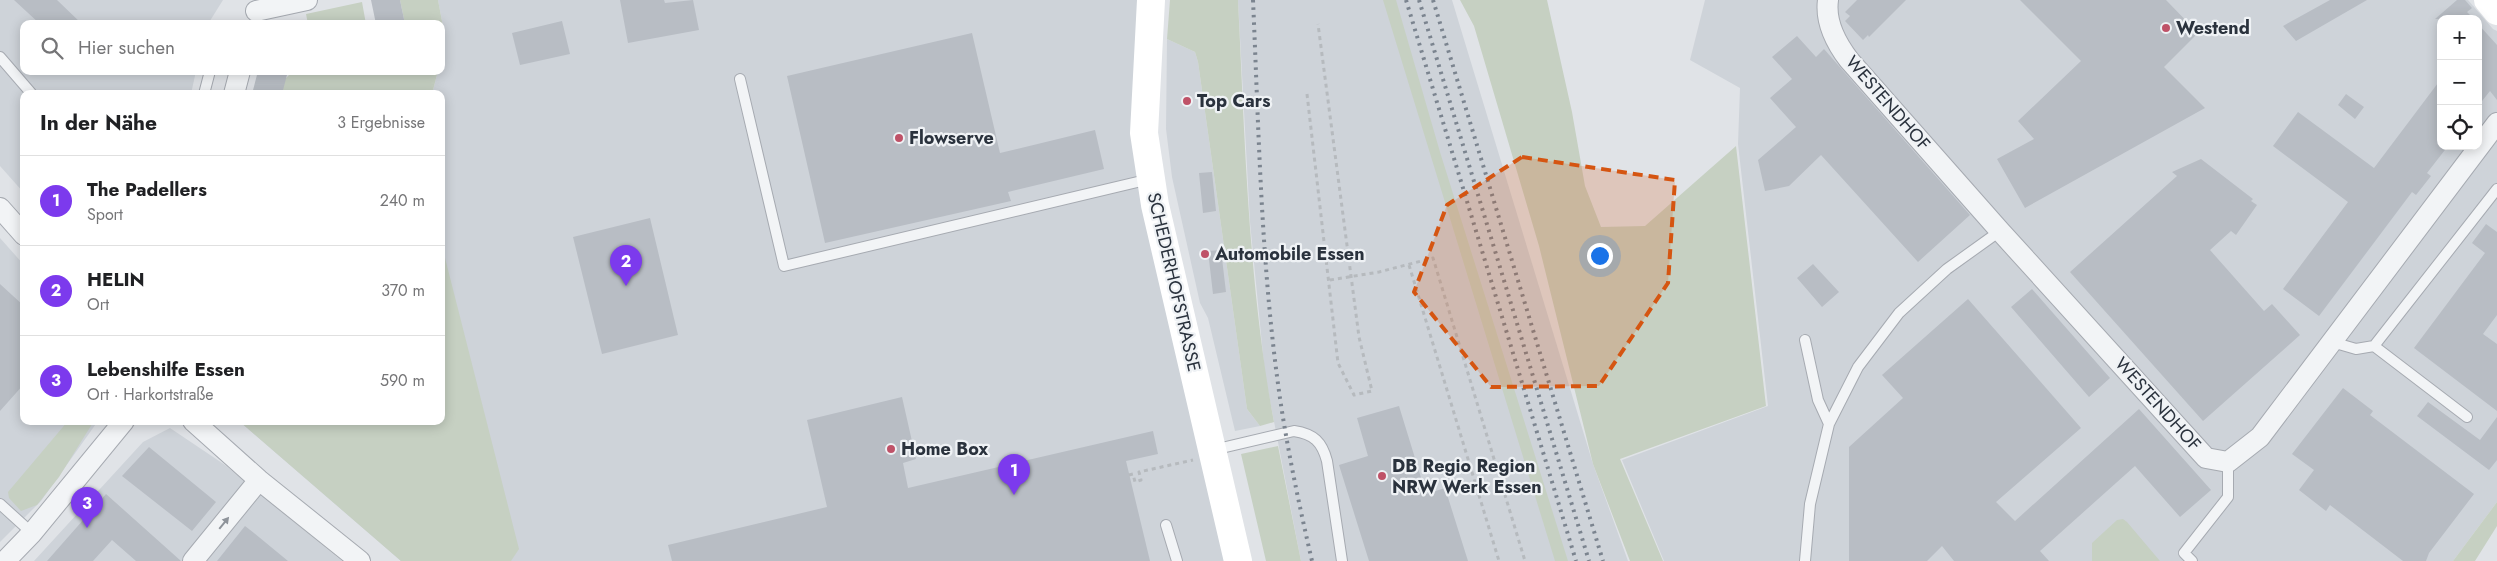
<!DOCTYPE html>
<html lang="de">
<meta charset="utf-8">
<style>
:root{--surface:#fff;--page:#f6f6f6;--text:#202124;--muted:#757577;--line:#e0e0e0;--accent:#7c3aed}
body{margin:0;font-family:Jost,sans-serif;background:var(--page);color:var(--text)}
.controls{position:absolute;right:15px;top:15px;display:grid;overflow:hidden;border-radius:10px;box-shadow:0 2px 12px #0003}
.controls button{width:45px;height:45px;display:grid;place-items:center;padding:0;border:0;border-bottom:1px solid var(--line);background:var(--surface);color:var(--text);font:25px sans-serif}
.you{position:absolute;left:1599px;top:255px;width:18px;height:18px;margin:-12px;border:4px solid #fff;border-radius:50%;background:#1a73e8;box-shadow:0 0 0 8px #1a73e833}
.badge{display:grid;place-items:center;width:32px;height:32px;border-radius:50%;background:var(--accent);color:#fff;font-size:16px;font-weight:700}
.pin{position:absolute;translate:-50% -41px;filter:drop-shadow(0 1px 2px #0008)}
.pin::after{content:'';position:absolute;top:26px;width:18px;height:15px;background:inherit;clip-path:polygon(0 0,100% 0,50% 100%)}
.list{margin:0;padding:0;list-style:none}
h2{display:flex;justify-content:space-between;align-items:center;height:65px;margin:0;padding:0 20px;font-size:21px}
h2 small{font-size:16px;font-weight:400;color:var(--muted)}
.list li{display:grid;grid-template-columns:32px 1fr auto;gap:15px;align-items:center;box-sizing:border-box;height:90px;padding:0 20px;border-top:1px solid var(--line)}
.list b{display:block;font-size:19px;white-space:nowrap}
.list p{margin:0;font-size:16px;white-space:nowrap;color:var(--muted)}
.list em{font-size:16px;font-style:normal;color:var(--muted)}
.icon{flex:none;width:28px;height:28px;fill:none;stroke:currentColor;stroke-width:2;stroke-linecap:round;stroke-linejoin:round}
.map{position:relative;flex:none;width:2497px;height:561px;overflow:hidden}
.search{position:absolute;background:var(--surface);box-shadow:0 2px 12px #0003;left:20px;top:20px;width:425px;height:55px;display:flex;align-items:center;gap:12px;box-sizing:border-box;padding:0 18px;border-radius:10px;color:var(--muted);font-size:19px}
.panel{position:absolute;background:var(--surface);box-shadow:0 2px 12px #0003;left:20px;top:90px;width:425px;height:335px;border-radius:10px}
.map>svg:first-child{display:block}
.built{fill:#ced3d9;fill-rule:evenodd}
.green{fill:#c6d0c2}
.building{fill:#b8bdc4}
.lines{fill:none;stroke-linecap:round;stroke-linejoin:round}
.lane-casing{stroke:#a6aab1;stroke-width:12}
.street-casing{stroke:#a6aab1;stroke-width:22}
.path{stroke:#b6babe;stroke-width:3;stroke-dasharray:4 4;stroke-linecap:butt}
.lane{stroke:#f2f4f6;stroke-width:10}
.street{stroke:#f2f4f6;stroke-width:20}
.secondary{stroke:#fff;stroke-width:28}
.rail{stroke:#7b848f;stroke-width:4;stroke-dasharray:2.5 5;stroke-linecap:butt}
.oneway{fill:#8e939a}
.marked{fill:#d55511;fill-opacity:0.2;stroke:#d55511;stroke-width:4;stroke-dasharray:10 6;stroke-linejoin:round}
.poi-dot{fill:#bf5268;stroke:#eff2f5;stroke-width:2}
.labels{text-anchor:middle;stroke-width:4.5;stroke-linejoin:round;paint-order:stroke}
.poi-label{font-size:18px;font-weight:bold;fill:#2a323d;stroke:#eff2f5;text-anchor:start}
.street-label{font-size:18px;fill:#2a323d;stroke:#eff2f5}
</style>
<div class="map">
<svg width="2497" height="561" viewBox="0 0 2497 561">
<rect width="100%" height="100%" fill="#e0e3e7"/>
<path class="built" d="M 0,0 L 223,0 L 208,24 L 24,24 L 24,71 L 196,71 L 191,94 L 24,94 L 24,193 L 0,166 Z
M 438,0 L 1144,0 L 1136,133 L 1229,561 L 401,561 L 239,421 L 441,421 L 441,94 L 432,94 L 438,71 L 441,71 L 441,56 L 445,37 Z
M 1238,0 L 1452,0 L 1593,464 L 1628,561 L 1301,561 L 1265,375 L 1250,222 Z
M 1705,0 L 2468,0 L 2493,29 L 2497,31 L 2497,502 L 2453,561 L 1664,561 L 1622,460 L 1768,406 L 1738,144 L 1740,88 L 1690,60 ZM 2441,19 L 2478,19 L 2478,146 L 2441,146 Z
M 1167,39 L 1195,52 L 1198,62 L 1247,409 L 1260,426 L 1235,431 L 1208,318 L 1200,303 L 1172,177 L 1166,129 Z
M 0,238 L 24,265 L 24,421 L 98,421 L 41,501 L 0,542 Z
M 170,428 L 225,465 L 342,561 L 34,561 L 143,442 Z"/>
<path class="green" d="M 400,0 L 438,0 L 445,37 L 441,56 L 441,24 L 405,24 Z
M 1170,0 L 1238,0 C 1245,141 1248,283 1274,422 L 1260,426 L 1247,409 L 1198,62 L 1195,52 L 1167,39 Z
M 1383,0 L 1396,0 L 1440,152 L 1568,561 L 1555,561 Z
M 1460,0 L 1547,0 L 1572,112 L 1585,186 L 1601,227 L 1645,226 L 1736,146 L 1766,406 L 1620,459 L 1663,561 L 1630,561 L 1593,464 L 1539,246 L 1474,26 Z
M 362,2 L 366,24 L 308,24 L 306,14 Z
M 308,71 L 438,71 L 432,94 L 282,94 L 282,82 L 289,75 Z
M 441,242 L 519,549 L 511,561 L 401,561 L 239,421 L 441,421 Z
M 68,421 L 94,421 L 59,477 L 37,505 L 21,511 L 9,498 L 8,492 Z
M 1278,446 L 1301,561 L 1266,561 L 1241,454 Z
M 2497,502 L 2497,526 L 2475,561 L 2453,561 Z
M 2123,519 L 2127,522 L 2160,561 L 2092,561 L 2092,543 L 2117,520 Z"/>
<path class="building" d="M 14,0 L 57,0 L 82,24 L 40,24 Z
M 371,0 L 400,0 L 405,24 L 376,24 Z
M 620,0 L 664,0 L 665,3 L 693,0 L 699,30 L 628,43 Z
M 1857,0 L 1906,0 L 1869,37 L 1868,35 L 1863,40 L 1845,21 L 1850,16 L 1845,12 Z
M 2020,0 L 2166,0 L 2198,33 L 2164,67 L 2205,108 L 2025,208 L 1997,159 L 2034,139 L 2018,121 L 2081,61 Z
M 2330,0 L 2367,0 L 2296,41 L 2283,26 Z
M 2457,0 L 2465,0 L 2472,8 L 2467,12 L 2474,19 L 2435,19 Z
M 562,21 L 570,54 L 520,65 L 512,33 Z
M 2478,24 L 2497,45 L 2497,100 L 2490,91 L 2478,106 Z
M 972,33 L 1000,153 L 1095,130 L 1104,169 L 1008,192 L 1011,201 L 825,243 L 787,76 Z
M 1797,36 L 1816,57 L 1824,49 L 1970,215 L 1918,262 L 1821,155 L 1789,186 L 1765,191 L 1758,160 L 1796,127 L 1770,98 L 1792,79 L 1772,57 Z
M 258,71 L 288,71 L 282,94 L 252,94 Z
M 2441,79 L 2441,146 L 2448,146 L 2427,173 L 2431,176 L 2416,195 L 2412,192 L 2319,316 L 2283,289 L 2348,202 L 2273,146 L 2298,112 L 2374,168 Z
M 2346,94 L 2364,107 L 2355,119 L 2338,105 Z
M 2201,159 L 2253,199 L 2251,201 L 2257,205 L 2236,235 L 2231,231 L 2210,250 L 2264,311 L 2272,304 L 2300,335 L 2203,421 L 2070,272 L 2177,176 L 2172,172 Z
M 1212,172 L 1216,211 L 1203,213 L 1199,173 Z
M 650,218 L 678,335 L 602,354 L 573,237 Z
M 2486,224 L 2497,232 L 2497,315 L 2483,334 L 2497,344 L 2497,411 L 2414,348 L 2485,253 L 2472,243 Z
M 1221,250 L 1226,292 L 1213,294 L 1208,251 Z
M 1813,264 L 1839,292 L 1822,307 L 1797,278 Z
M 0,284 L 24,306 L 24,384 L 0,411 Z
M 2032,289 L 2110,378 L 2089,397 L 2011,307 Z
M 1968,299 L 2081,428 L 1996,502 L 2015,521 L 2139,409 L 2211,490 L 2180,517 L 2135,466 L 2040,551 L 2049,561 L 1954,561 L 1942,546 L 1927,561 L 1849,561 L 1849,447 L 1903,398 L 1882,375 Z
M 2343,388 L 2373,411 L 2370,415 L 2474,494 L 2429,553 L 2426,561 L 2403,561 L 2330,505 L 2326,511 L 2299,490 L 2314,470 L 2292,454 Z
M 902,397 L 916,459 L 903,463 L 908,488 L 1153,431 L 1158,454 L 1126,461 L 1150,561 L 672,561 L 668,545 L 827,507 L 807,420 Z
M 2428,402 L 2480,440 L 2497,417 L 2497,460 L 2489,470 L 2417,416 Z
M 1399,406 L 1426,494 L 1445,488 L 1468,561 L 1369,561 L 1339,465 L 1368,456 L 1357,418 Z
M 149,447 L 216,502 L 192,531 L 122,476 Z
M 106,494 L 181,561 L 136,561 L 112,540 L 93,561 L 47,561 Z
M 245,526 L 254,533 L 288,561 L 217,561 Z"/>
<g class="lines">
<defs>
<path id="lane" d="M 0,57 L 31,93
M 740,79 L 784,266 L 1150,179
M 204,94 L 210,71
M 2332,342 L 2356,349 L 2374,346
M 2467,417 L 2374,346 L 2497,189
M 1829,424 L 1858,367 L 1899,313 L 1947,269 L 2000,231
M 1213,450 L 1294,431 C 1314,434 1322,442 1327,461 L 1342,561
M 0,504 L 32,533
M 1166,525 L 1177,561
M 1805,561 L 1810,504 L 1829,424 L 1818,400 L 1805,340
M 2192,561 L 2184,553 L 2228,497 L 2228,462"/>
<path id="street" d="M 1828,0 C 1825,22 1836,43 1849,60 L 2000,231 L 2206,458 L 2228,462 L 2260,437 L 2497,123
M 256,11 L 307,0
M 234,94 L 240,71
M 0,208 L 24,235
M 193,421 L 259,480 L 360,561
M 5,561 L 32,533 L 124,421
M 193,561 L 259,480"/>
</defs>
<use href="#lane" class="lane-casing"/>
<use href="#street" class="street-casing"/>
<path class="path" d="M 1307,94 L 1338,363 L 1354,395 L 1372,391 L 1359,337 L 1318,24
M 1409,265 L 1499,561
M 1330,280 L 1379,272 L 1433,258 L 1525,561
M 1129,475 L 1133,474 L 1135,482 L 1141,480 L 1139,472 L 1193,460"/>
<use href="#lane" class="lane"/>
<use href="#street" class="street"/>
<path class="secondary" d="M 1151,0 L 1144,133 L 1155,205 L 1238,561
M 2488,0 L 2497,11"/>
<path class="rail" d="M 1253,0 C 1259,134 1261,271 1281,405 C 1289,457 1300,509 1312,561
M 1406,0 L 1576,561
M 1419,0 L 1589,561
M 1433,0 L 1603,561"/>
</g>
<defs><path id="oneway-solid" d="M-6-.8H1V-3.2L6.5 0L1 3.2V.8H-6Z" transform="scale(1.25)"/></defs>
<use class="oneway" href="#oneway-solid" transform="translate(224 523) rotate(-51)"/>
<path class="marked" d="M 1522,157 L 1675,180 L 1668,283 L 1599,386 L 1491,387 L 1414,292 L 1447,205 Z"/>
<g class="poi-dot">
<circle cx="2166" cy="28" r="5"/>
<circle cx="1187" cy="101" r="5"/>
<circle cx="899" cy="138" r="5"/>
<circle cx="1205" cy="254" r="5"/>
<circle cx="891" cy="449" r="5"/>
<circle cx="1382" cy="476" r="5"/>
</g>
<g class="labels">
<g class="poi-label">
<text x="2176" y="34">Westend</text>
<text x="1197" y="107">Top Cars</text>
<text x="909" y="144">Flowserve</text>
<text x="1215" y="260">Automobile Essen</text>
<text x="901" y="455">Home Box</text>
<text x="1392" y="472">DB Regio Region<tspan x="1392" dy="21">NRW Werk Essen</tspan></text>
</g>
<g class="street-label">
<text transform="translate(1888 103) rotate(49)" y="6">WESTENDHOF</text>
<text transform="translate(1174 282) rotate(77)" y="6">SCHEDERHOFSTRASSE</text>
<text transform="translate(2158 404) rotate(48)" y="6">WESTENDHOF</text>
</g>
</g>
</svg>
<div class="controls">
<button>+</button>
<button>−</button>
<button><svg class="icon" aria-label="locate" viewBox="0 0 24 24"><circle cx="12" cy="12" r="6"/><path d="M12 2v4M12 18v4M2 12h4M18 12h4"/></svg></button>
</div>
<div class="you"></div>
<div class="pin badge" style="left:1014px;top:495px">1</div>
<div class="pin badge" style="left:626px;top:286px">2</div>
<div class="pin badge" style="left:87px;top:528px">3</div>
<div class="search"><svg class="icon" aria-label="search" viewBox="0 0 24 24"><circle cx="10" cy="10" r="6"/><path d="M15 15l6 6"/></svg>Hier suchen</div>
<section class="panel">
<h2>In der Nähe<small>3 Ergebnisse</small></h2>
<ul class="list">
<li><span class="badge">1</span><div><b>The Padellers</b><p>Sport</p></div><em>240 m</em></li>
<li><span class="badge">2</span><div><b>HELIN</b><p>Ort</p></div><em>370 m</em></li>
<li><span class="badge">3</span><div><b>Lebenshilfe Essen</b><p>Ort · Harkortstraße</p></div><em>590 m</em></li>
</ul>
</section>
</div>
